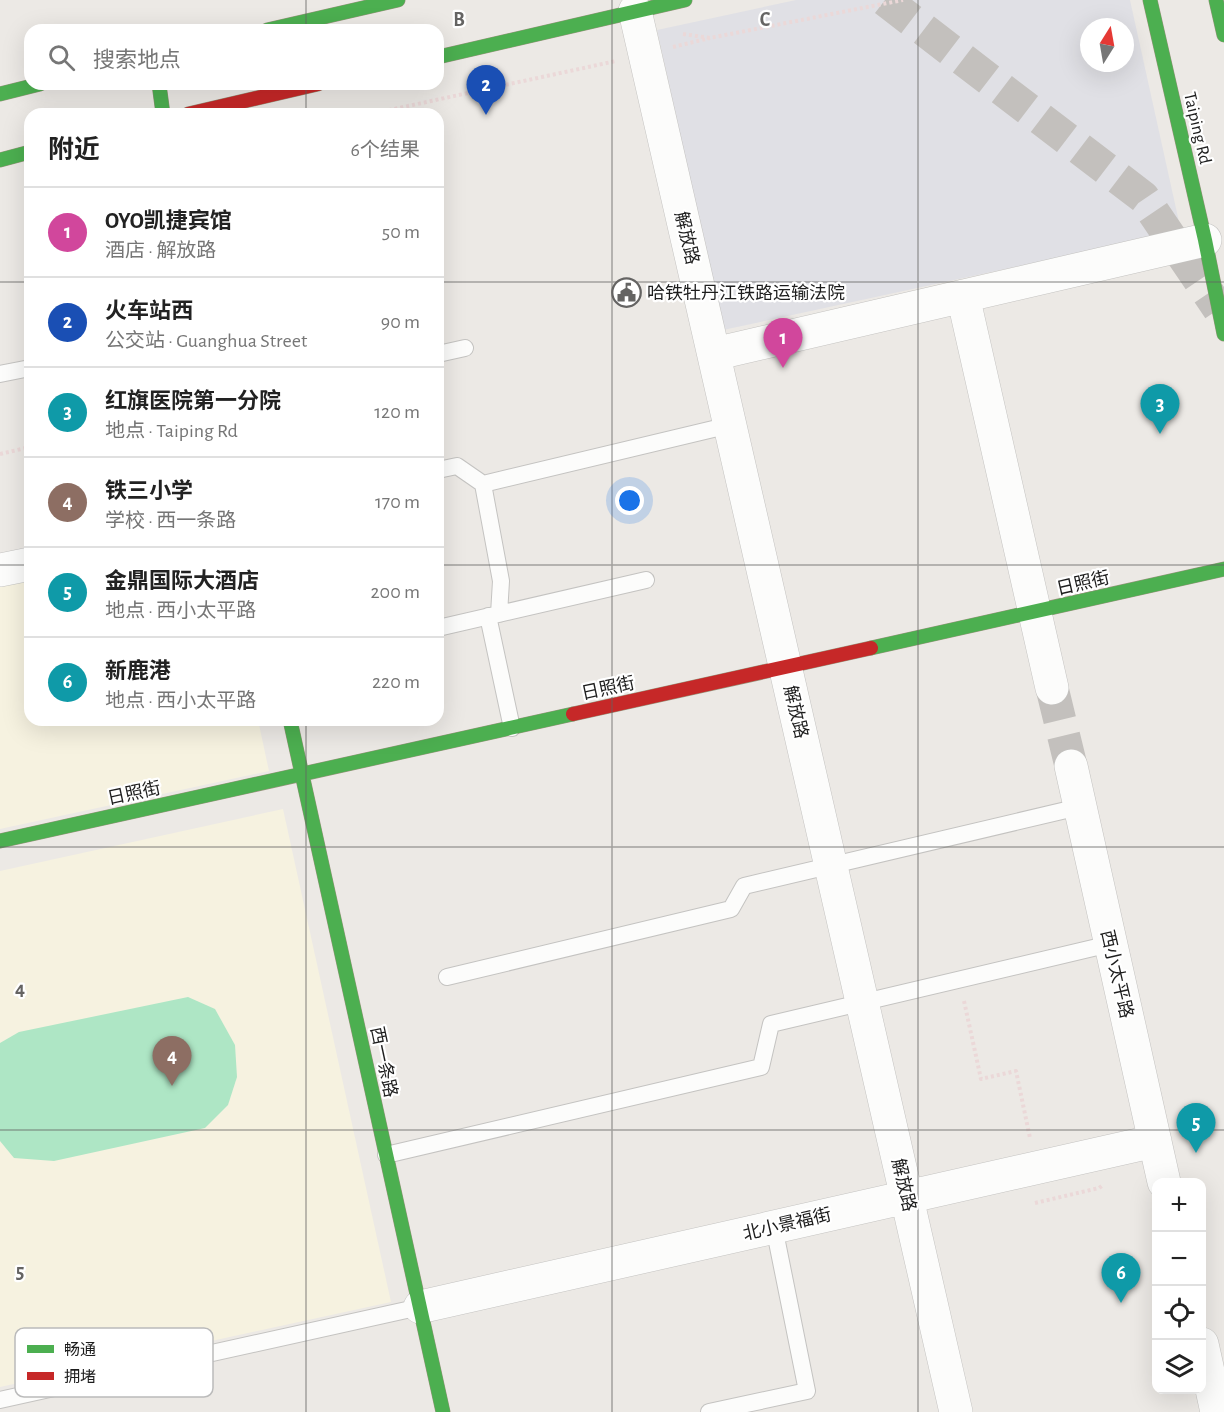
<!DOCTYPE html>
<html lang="zh">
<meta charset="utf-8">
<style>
:root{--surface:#fff;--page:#f2f2f2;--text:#222;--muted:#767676;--line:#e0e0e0;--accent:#2563eb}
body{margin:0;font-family:"Alegreya Sans","Noto Sans SC",sans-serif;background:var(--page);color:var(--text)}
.controls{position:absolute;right:18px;bottom:18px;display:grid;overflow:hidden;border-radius:12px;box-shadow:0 6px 24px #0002}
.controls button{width:54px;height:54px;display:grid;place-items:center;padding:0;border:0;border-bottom:2px solid var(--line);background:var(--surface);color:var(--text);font:30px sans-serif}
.compass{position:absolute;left:1080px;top:18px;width:54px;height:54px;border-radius:50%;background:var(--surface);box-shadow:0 6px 24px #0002;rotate:11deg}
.you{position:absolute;left:630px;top:501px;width:21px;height:21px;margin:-15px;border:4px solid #fff;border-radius:50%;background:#1a73e8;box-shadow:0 0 0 9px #1a73e833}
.badge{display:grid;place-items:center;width:39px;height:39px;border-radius:50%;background:var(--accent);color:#fff;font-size:20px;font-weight:700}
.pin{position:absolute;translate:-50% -50px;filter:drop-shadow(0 2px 3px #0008)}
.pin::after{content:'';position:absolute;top:32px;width:21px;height:18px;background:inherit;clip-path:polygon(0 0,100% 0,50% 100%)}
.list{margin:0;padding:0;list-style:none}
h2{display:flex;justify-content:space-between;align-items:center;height:78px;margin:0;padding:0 24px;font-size:26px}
h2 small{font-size:20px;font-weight:400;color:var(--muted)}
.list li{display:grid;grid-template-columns:39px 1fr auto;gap:18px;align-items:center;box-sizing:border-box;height:90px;padding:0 24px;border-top:2px solid var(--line)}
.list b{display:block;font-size:22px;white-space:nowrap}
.list p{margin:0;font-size:20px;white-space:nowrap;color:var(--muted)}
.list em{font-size:20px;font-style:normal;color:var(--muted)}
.icon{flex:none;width:33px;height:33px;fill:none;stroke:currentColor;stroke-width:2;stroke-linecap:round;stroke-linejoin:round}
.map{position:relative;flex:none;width:1224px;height:1412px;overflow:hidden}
.search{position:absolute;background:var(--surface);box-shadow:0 6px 24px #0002;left:24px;top:24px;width:420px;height:66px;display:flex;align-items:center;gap:15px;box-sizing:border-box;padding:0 21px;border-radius:18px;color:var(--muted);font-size:22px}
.panel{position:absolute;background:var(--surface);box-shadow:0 6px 24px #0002;left:24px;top:108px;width:420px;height:618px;border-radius:18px}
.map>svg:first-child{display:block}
.education{fill:#f6f2e0}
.pitch{fill:#aee6c5}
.plaza{fill:#e0e0e5;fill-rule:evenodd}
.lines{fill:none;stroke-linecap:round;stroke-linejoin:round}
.street-tunnel{stroke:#c3c0bd;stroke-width:33;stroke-dasharray:33 16;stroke-linecap:butt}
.secondary-tunnel{stroke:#c3c0bd;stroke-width:33;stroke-dasharray:33 16;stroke-linecap:butt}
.lane-casing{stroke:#c4c3c1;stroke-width:18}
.street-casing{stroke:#c4c3c1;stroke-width:34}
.fast-casing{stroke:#97947c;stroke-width:15}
.jam-casing{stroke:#97947c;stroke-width:15}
.path{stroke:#ebd8d8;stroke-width:4;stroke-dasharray:3 3;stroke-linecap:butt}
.lane{stroke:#fcfcfb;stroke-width:16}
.street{stroke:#fcfcfb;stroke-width:33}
.fast{stroke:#4caf50;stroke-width:14}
.jam{stroke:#c62828;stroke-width:14}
.grid{fill:none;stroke:#656463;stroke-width:1.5;stroke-opacity:0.55}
.labels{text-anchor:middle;stroke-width:4.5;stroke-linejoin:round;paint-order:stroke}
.street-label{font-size:18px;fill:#1d1d1d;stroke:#fff}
.poi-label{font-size:18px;fill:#1d1d1d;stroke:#fff;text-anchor:start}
.key{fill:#fff;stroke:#bbb;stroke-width:1.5}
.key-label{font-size:16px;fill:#1d1d1d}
.grid-label{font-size:20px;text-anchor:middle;font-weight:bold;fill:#656463;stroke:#fff;stroke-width:4.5;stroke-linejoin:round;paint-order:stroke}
</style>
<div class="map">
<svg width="1224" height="1412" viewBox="0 0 1224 1412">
<rect width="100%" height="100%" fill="#ece9e5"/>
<path class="education" d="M 30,574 L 30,720 L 258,720 L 269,771 L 0,829 L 0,580 Z
M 283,809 L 391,1302 L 0,1387 L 0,871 Z"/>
<path class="pitch" d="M 188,997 L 215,1009 L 235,1045 L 237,1077 L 228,1105 L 205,1128 L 54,1161 L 14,1158 L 0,1141 L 0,1043 L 19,1032 Z"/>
<path class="plaza" d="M 796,0 L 1130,0 L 1181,231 L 723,330 L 657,30 ZM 1089,27 L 1125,27 L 1125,63 L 1089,63 Z"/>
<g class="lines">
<path class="street-tunnel" d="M 1052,688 L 1071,766"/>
<path class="secondary-tunnel" d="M 885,0 L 1143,197 L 1219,309"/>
<defs>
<path id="lane" d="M 438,354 L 465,348
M 0,374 L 30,368
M 438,470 L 457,466 L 483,484 L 501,581 L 499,614
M 483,484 L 730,425
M 488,616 L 512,728
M 438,628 L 646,580
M 447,977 L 731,909 L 744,886 L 1079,807
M 386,1155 L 761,1067 L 771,1024 L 1110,944
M 0,1400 L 420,1307
M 709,1412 L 807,1391 L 774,1227"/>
<path id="street" d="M 635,11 L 956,1412
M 963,296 L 1052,688
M 714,354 L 1205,240
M 0,570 L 30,564
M 1071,766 L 1164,1182
M 420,1307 L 1155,1141
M 1202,1344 L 1217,1412"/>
<path id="fast" d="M 1150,0 L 1205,240 L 1224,334
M 1216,0 L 1224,35
M 267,30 L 398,0
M 438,57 L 685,0
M 159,84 L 163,114
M 0,94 L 40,84
M 0,160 L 30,152
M 871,648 L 1224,569
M 290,720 L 443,1412
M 0,841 L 573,714"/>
<path id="jam" d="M 188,114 L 318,84
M 573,714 L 871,648"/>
</defs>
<use href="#lane" class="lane-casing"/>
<use href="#street" class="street-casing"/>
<use href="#fast" class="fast-casing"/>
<use href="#jam" class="jam-casing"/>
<path class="path" d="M 683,34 L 710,38 L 903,0
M 673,47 L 710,38
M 371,114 L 616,61
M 0,454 L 30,447
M 964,1001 L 981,1079 L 1016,1071 L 1030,1138
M 1035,1203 L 1099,1188 L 1103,1185"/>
<use href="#lane" class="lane"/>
<use href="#street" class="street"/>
<use href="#fast" class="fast"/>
<use href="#jam" class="jam"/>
</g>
<path class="grid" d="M 306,0 L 306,30M 612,0 L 612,1412M 918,0 L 918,1412M 306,84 L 306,114M 0,282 L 30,282M 438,282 L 1224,282M 0,565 L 30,565M 438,565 L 1224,565M 306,720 L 306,1412M 0,847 L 1224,847M 0,1130 L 1224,1130"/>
<defs>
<symbol id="civic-ring" viewBox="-11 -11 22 22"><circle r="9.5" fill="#fff" stroke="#656463" stroke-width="1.5"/><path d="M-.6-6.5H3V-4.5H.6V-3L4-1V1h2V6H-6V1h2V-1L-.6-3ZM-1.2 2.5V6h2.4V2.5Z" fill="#656463"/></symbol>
</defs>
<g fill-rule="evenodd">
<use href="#civic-ring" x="610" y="276" width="33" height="33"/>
</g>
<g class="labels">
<g class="street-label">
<text transform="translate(1198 128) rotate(77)" y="6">Taiping Rd</text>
<text transform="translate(687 238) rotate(77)" y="6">解放路</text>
<text transform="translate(1083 583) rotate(-13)" y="6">日照街</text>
<text transform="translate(608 688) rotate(-12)" y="6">日照街</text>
<text transform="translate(796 712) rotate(77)" y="6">解放路</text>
<text transform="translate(134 793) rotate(-12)" y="6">日照街</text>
<text transform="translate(1117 974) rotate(77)" y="6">西小太平路</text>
<text transform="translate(384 1062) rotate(78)" y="6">西一条路</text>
<text transform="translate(904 1185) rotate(77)" y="6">解放路</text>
<text transform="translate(787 1224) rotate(-13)" y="6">北小景福街</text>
</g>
<g class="poi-label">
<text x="647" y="299">哈铁牡丹江铁路运输法院</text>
</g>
</g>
<rect x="15" y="1328" width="198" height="69" rx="9" class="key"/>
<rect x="27" y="1345" width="27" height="8" fill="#4caf50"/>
<rect x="27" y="1372" width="27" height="8" fill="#c62828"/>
<g class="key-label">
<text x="64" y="1355">畅通</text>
<text x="64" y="1382">拥堵</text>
</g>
<g class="grid-label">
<text x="459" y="26">B</text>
<text x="765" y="26">C</text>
<text x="20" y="995">4</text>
<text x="20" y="1278">5</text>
</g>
</svg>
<div class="controls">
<button>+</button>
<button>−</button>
<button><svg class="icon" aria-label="locate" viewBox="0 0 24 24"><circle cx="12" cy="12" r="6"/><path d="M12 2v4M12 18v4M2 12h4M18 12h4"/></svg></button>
<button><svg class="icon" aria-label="layers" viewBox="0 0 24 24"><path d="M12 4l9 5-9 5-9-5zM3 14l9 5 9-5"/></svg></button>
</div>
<svg class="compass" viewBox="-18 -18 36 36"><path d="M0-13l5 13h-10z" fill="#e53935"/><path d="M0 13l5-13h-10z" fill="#767676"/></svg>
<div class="you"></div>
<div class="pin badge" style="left:783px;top:368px;background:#d1479c">1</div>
<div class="pin badge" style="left:486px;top:115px;background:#1a4fb4">2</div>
<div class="pin badge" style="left:1160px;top:434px;background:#0f9aa8">3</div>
<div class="pin badge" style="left:172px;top:1086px;background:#8d6e63">4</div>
<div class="pin badge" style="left:1196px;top:1153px;background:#0f9aa8">5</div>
<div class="pin badge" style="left:1121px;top:1303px;background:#0f9aa8">6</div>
<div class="search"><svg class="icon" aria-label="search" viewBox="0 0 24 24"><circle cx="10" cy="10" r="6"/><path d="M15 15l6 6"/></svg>搜索地点</div>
<section class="panel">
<h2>附近<small>6个结果</small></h2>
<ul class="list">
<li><span class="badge" style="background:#d1479c">1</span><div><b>OYO凯捷宾馆</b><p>酒店 · 解放路</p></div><em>50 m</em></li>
<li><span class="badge" style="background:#1a4fb4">2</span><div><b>火车站西</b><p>公交站 · Guanghua Street</p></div><em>90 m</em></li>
<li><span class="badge" style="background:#0f9aa8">3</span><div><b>红旗医院第一分院</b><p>地点 · Taiping Rd</p></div><em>120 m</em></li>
<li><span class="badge" style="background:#8d6e63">4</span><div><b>铁三小学</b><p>学校 · 西一条路</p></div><em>170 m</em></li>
<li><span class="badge" style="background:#0f9aa8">5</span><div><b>金鼎国际大酒店</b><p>地点 · 西小太平路</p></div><em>200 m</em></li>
<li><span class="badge" style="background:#0f9aa8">6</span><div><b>新鹿港</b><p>地点 · 西小太平路</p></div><em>220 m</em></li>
</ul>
</section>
</div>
